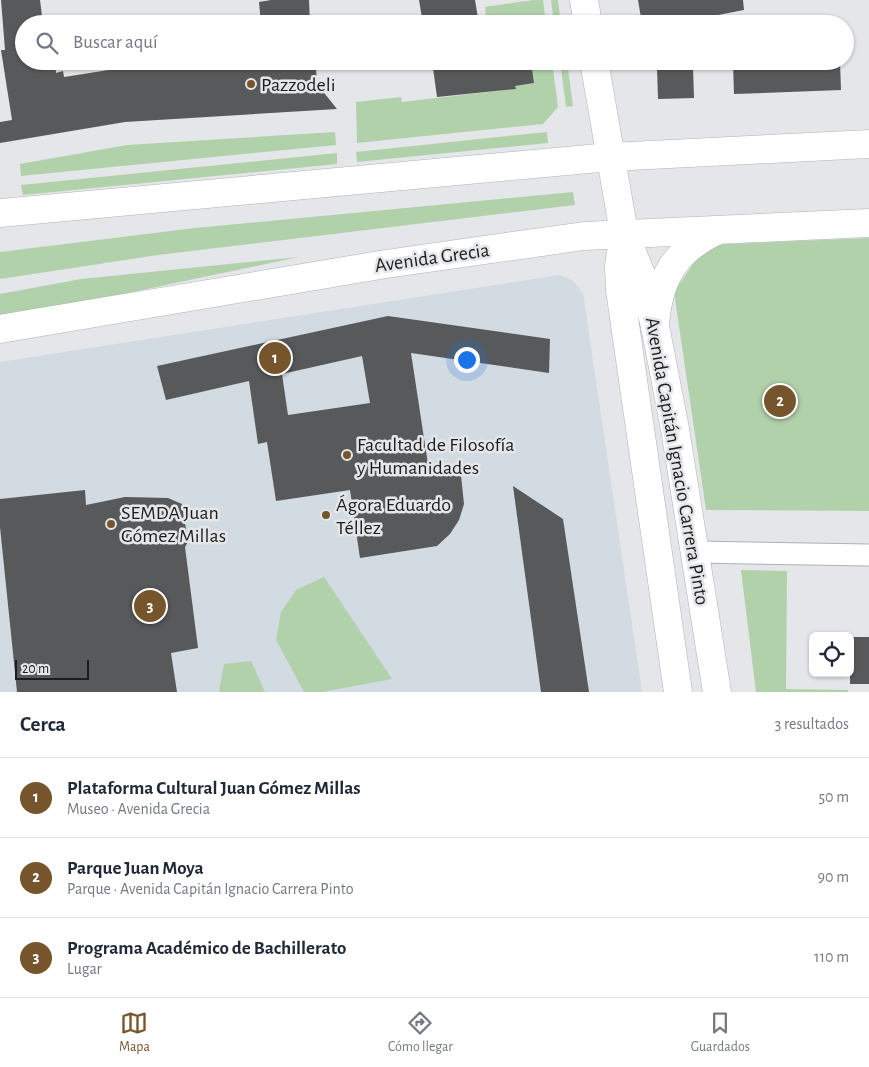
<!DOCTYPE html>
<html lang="es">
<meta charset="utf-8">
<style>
:root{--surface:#fff;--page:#f6f6f7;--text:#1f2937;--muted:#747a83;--line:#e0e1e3;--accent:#76552c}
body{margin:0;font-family:"Alegreya Sans",sans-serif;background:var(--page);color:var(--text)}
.controls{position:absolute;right:15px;bottom:15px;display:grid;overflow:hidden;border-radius:8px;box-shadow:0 1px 4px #0004}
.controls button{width:45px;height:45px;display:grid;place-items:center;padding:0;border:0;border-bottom:1px solid var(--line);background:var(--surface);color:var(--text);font:25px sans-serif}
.scale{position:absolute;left:15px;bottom:12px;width:74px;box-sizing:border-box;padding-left:5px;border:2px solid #1c1d1d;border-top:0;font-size:14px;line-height:18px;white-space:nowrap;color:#1c1d1d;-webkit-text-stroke:4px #e4e6e9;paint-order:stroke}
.you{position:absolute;left:466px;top:359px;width:18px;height:18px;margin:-12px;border:4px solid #fff;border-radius:50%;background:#1a73e8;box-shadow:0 0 0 8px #1a73e833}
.badge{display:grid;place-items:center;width:32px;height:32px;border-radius:50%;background:var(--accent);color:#fff;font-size:16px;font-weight:700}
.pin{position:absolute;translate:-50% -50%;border:2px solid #fff;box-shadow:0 1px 5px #0006}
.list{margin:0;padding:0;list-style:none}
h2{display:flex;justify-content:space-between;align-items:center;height:65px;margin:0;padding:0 20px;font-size:21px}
h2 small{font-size:16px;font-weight:400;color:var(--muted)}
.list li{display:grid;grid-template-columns:32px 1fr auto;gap:15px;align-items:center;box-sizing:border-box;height:80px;padding:0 20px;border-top:1px solid var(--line)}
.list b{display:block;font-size:19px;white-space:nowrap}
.list p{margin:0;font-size:16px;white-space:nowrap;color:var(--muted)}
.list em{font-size:16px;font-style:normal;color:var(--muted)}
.icon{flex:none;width:28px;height:28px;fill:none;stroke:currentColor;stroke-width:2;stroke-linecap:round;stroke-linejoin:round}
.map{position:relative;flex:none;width:869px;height:692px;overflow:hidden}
.search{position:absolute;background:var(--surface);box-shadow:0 1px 4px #0004;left:15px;right:15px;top:15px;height:55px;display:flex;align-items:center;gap:12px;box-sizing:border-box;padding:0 18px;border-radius:28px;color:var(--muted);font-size:19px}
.sheet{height:305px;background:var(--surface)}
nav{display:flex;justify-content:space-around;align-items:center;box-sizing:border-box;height:70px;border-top:1px solid var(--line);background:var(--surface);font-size:14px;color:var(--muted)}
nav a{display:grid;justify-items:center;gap:2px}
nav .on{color:var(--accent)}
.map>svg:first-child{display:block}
.built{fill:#d2dae2}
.green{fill:#b1d1ab}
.building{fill:#57595b;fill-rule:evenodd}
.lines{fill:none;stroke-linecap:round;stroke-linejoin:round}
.street-casing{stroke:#afb1b3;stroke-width:23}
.secondary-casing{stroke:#afb1b3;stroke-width:29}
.primary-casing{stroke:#afb1b3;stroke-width:29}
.street{stroke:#fff;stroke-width:21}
.secondary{stroke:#fff;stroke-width:28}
.primary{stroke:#fff;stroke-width:28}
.poi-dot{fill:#76552c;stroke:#e4e6e9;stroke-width:2}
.labels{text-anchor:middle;stroke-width:5;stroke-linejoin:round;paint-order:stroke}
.poi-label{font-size:20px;fill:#1c1d1d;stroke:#e4e6e9;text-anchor:start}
.street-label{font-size:20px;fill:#1c1d1d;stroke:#e4e6e9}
</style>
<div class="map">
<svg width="869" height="692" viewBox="0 0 869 692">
<rect width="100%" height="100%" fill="#e4e6e9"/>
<path class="built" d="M 560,275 L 573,281 L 583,293 L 642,692 L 0,692 L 0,362 Z"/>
<path class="green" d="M 533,0 L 543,0 L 546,24 L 487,24 L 485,7 Z
M 551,0 L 558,0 L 561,24 L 554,24 Z
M 531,61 L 552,61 L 558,107 L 543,124 L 357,143 L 356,102 L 401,97 L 402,102 L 515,89 L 515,86 L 534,83 Z
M 560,61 L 567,61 L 573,106 L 566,107 Z
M 335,132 L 336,145 L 21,176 L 20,164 L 127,145 Z
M 547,132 L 548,143 L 357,162 L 356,152 Z
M 337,153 L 337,164 L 23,195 L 21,185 Z
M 573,192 L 575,205 L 158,255 L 0,279 L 0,252 L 195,228 Z
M 869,238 L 869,511 L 706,510 L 674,292 L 706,245 Z
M 299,257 L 61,307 L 0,315 L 0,294 L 81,279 Z
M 741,570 L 787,571 L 786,689 L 848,690 L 848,692 L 756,692 Z
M 324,577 L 392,679 L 322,692 L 304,692 L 276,640 L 281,612 L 296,590 Z
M 251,661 L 265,692 L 219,692 L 224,664 Z"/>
<path class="building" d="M 1,0 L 40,0 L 43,24 L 24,24 L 24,61 L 55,61 L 56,73 L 63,71 L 64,77 L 166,61 L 313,61 L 313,69 L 316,68 L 317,84 L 337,109 L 125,122 L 0,143 L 0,122 L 12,120 L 1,50 L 5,50 Z
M 271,0 L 309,0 L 310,24 L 261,24 L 259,2 Z
M 419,0 L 475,0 L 479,24 L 423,24 Z
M 638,0 L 743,0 L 744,10 L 671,24 L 642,24 Z
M 432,61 L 531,61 L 534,83 L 515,86 L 516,89 L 437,97 Z
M 772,61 L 840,61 L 841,90 L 734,94 L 733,63 Z
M 693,67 L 694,98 L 658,99 L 657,68 Z
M 388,316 L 550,339 L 549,373 L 411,353 L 429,471 L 460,466 L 464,504 L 459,520 L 450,534 L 437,546 L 360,558 L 350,490 L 276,501 L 267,442 L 258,444 L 249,381 L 166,400 L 157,366 ZM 362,356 L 370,403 L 288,415 L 282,374 Z
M 513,486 L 563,519 L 589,692 L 541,692 Z
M 85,490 L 86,505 L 125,497 L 168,498 L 182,504 L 188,542 L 185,547 L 198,648 L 171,653 L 177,692 L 17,692 L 0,527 L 0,499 Z
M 850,637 L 869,637 L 869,684 L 850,684 Z"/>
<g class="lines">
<defs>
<path id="street" d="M 695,552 L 869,555"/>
<path id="secondary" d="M 584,0 L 588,24
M 594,61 L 624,233 L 643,279 L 655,326 L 675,429 L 717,692
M 624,233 L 619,266 L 620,290 L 678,692"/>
<path id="primary" d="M 0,213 L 610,157 L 869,144
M 655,326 C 658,279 675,249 719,230
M 0,329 L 386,264 L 584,236 L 869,223"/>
</defs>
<use href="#street" class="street-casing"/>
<use href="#secondary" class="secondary-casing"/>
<use href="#primary" class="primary-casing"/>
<use href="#street" class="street"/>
<use href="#secondary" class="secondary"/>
<use href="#primary" class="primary"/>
</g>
<g class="poi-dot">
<circle cx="251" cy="84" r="5"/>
<circle cx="347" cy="455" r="5"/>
<circle cx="326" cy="515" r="5"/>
<circle cx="111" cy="524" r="5"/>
</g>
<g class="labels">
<g class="poi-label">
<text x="261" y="91">Pazzodeli</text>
<text x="357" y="451">Facultad de Filosofía<tspan x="357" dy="23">y Humanidades</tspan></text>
<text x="336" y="511">Ágora Eduardo<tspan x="336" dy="23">Téllez</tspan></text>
<text x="121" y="519">SEMDA Juan<tspan x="121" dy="23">Gómez Millas</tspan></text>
</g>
<g class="street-label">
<text transform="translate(432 257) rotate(-8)" y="7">Avenida Grecia</text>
<text transform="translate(678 461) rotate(80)" y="7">Avenida Capitán Ignacio Carrera Pinto</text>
</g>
</g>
</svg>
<div class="controls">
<button><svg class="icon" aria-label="locate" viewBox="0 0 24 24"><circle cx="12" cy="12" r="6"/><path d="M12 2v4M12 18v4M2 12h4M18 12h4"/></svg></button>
</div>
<div class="scale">20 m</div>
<div class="you"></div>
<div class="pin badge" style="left:275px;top:358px">1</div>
<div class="pin badge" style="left:780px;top:401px">2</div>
<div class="pin badge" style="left:150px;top:606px">3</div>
<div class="search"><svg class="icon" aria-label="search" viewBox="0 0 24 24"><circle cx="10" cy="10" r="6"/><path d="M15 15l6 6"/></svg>Buscar aquí</div>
</div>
<section class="sheet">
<h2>Cerca<small>3 resultados</small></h2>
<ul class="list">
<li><span class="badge">1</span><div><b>Plataforma Cultural Juan Gómez Millas</b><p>Museo · Avenida Grecia</p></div><em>50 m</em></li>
<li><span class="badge">2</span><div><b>Parque Juan Moya</b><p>Parque · Avenida Capitán Ignacio Carrera Pinto</p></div><em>90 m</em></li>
<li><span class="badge">3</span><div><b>Programa Académico de Bachillerato</b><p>Lugar</p></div><em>110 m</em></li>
</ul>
</section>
<nav>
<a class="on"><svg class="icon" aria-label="map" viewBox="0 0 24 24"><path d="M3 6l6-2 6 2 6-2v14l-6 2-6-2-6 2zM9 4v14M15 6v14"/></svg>Mapa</a>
<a><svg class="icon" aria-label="directions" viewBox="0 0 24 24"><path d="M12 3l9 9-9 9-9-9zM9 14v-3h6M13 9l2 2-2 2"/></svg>Cómo llegar</a>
<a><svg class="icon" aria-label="saved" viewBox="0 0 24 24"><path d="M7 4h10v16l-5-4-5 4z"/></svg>Guardados</a>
</nav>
